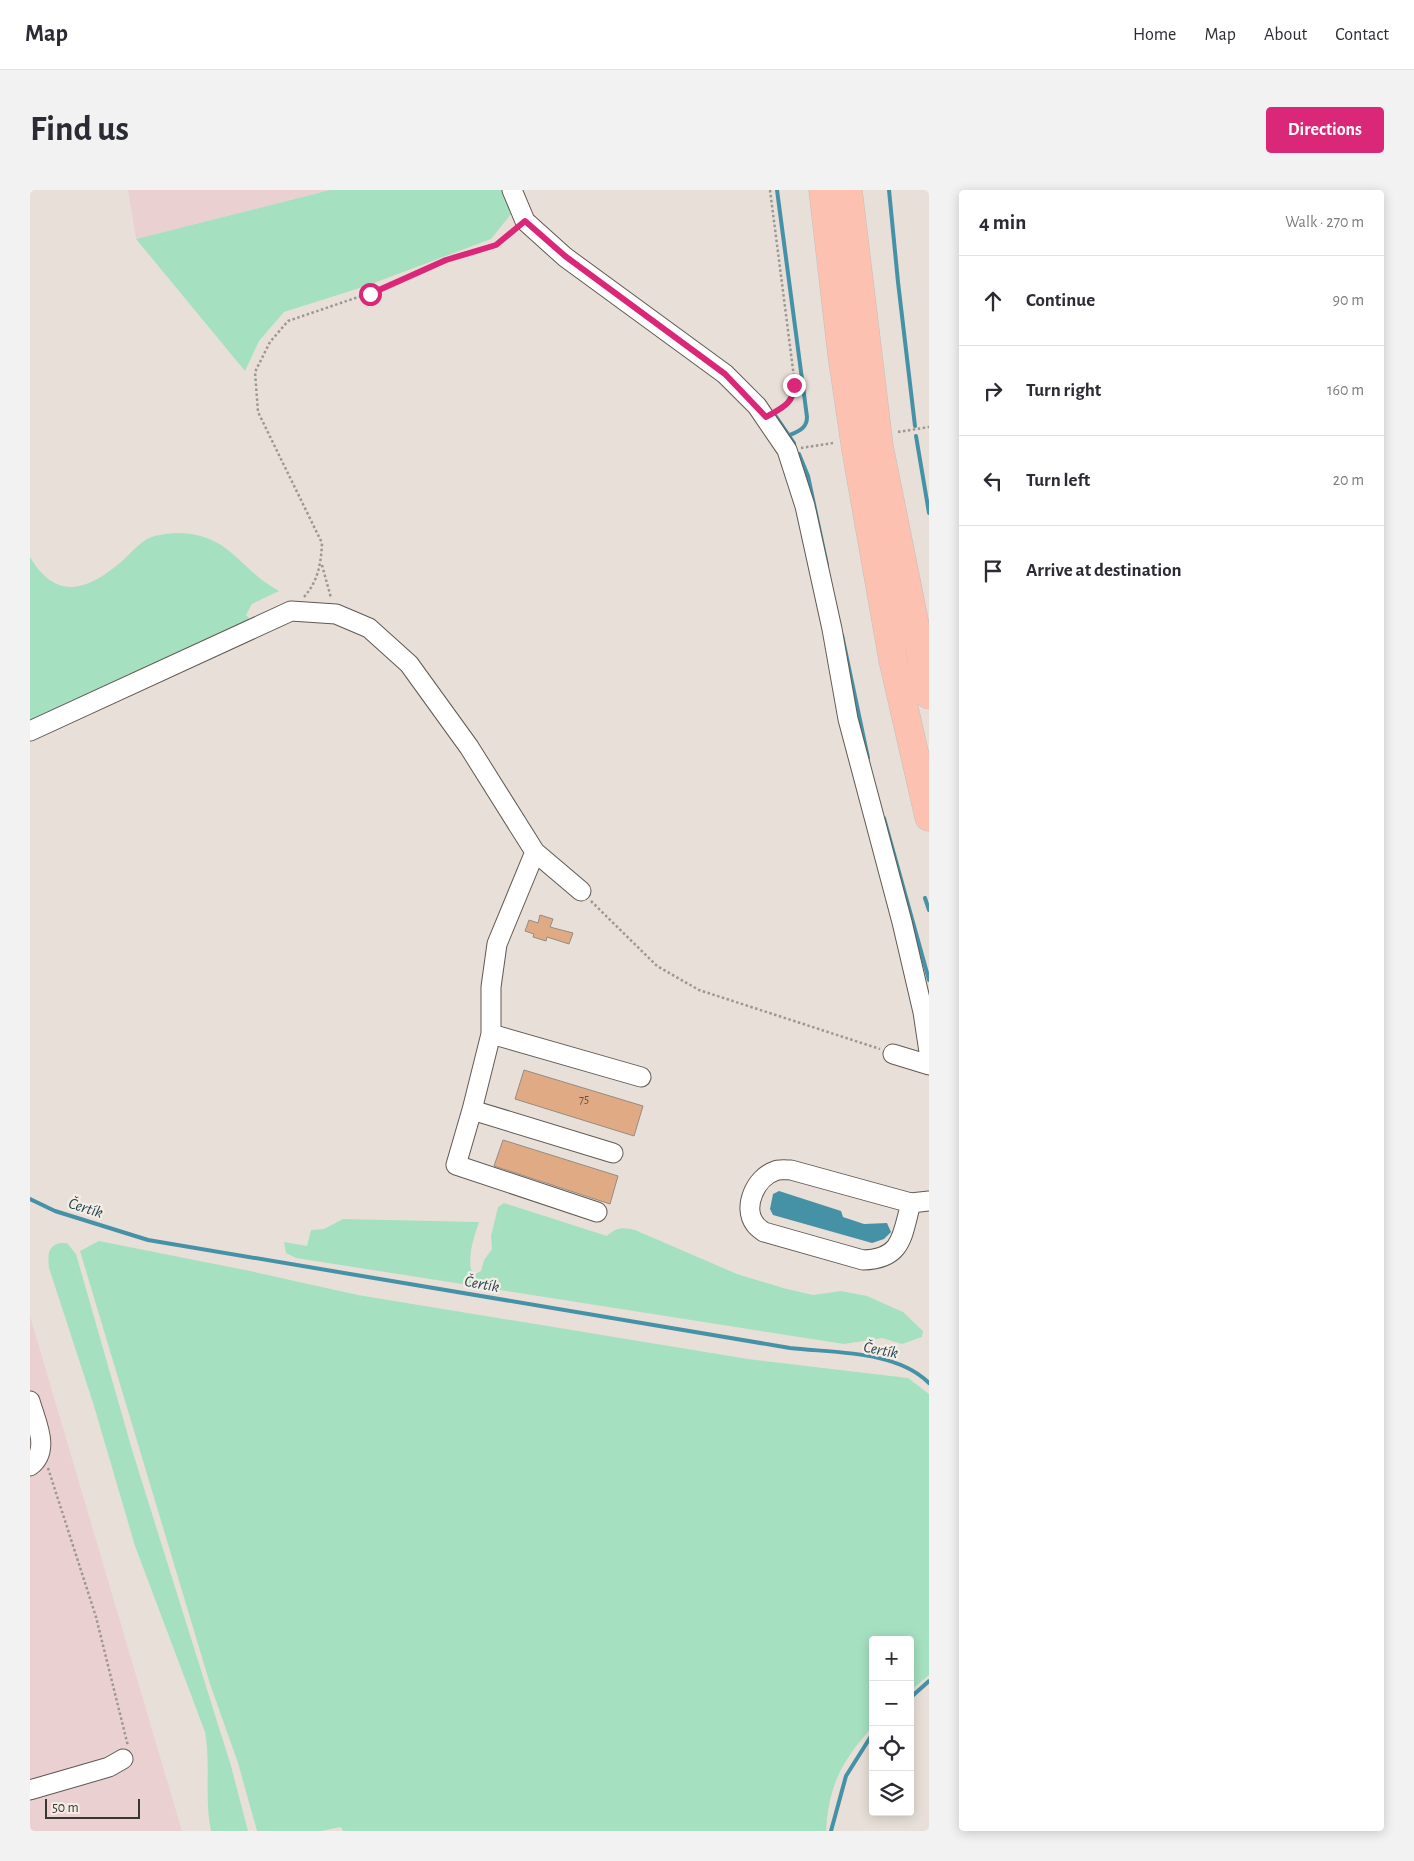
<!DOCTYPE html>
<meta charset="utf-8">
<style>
:root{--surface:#fff;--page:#f2f2f3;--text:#2b2b33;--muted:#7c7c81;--line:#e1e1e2;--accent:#db2777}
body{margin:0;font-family:"Alegreya Sans",sans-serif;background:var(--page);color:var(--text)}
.controls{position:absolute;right:15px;bottom:15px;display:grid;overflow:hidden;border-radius:5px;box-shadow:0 2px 12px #0003}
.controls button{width:45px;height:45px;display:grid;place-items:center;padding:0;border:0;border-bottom:1px solid var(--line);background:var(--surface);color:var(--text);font:25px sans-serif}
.scale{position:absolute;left:15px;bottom:12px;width:95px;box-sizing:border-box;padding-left:5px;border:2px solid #393633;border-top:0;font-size:14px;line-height:18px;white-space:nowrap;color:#393633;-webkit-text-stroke:4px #f5ede5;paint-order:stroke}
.stop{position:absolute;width:15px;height:15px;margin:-11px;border:4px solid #db2777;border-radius:50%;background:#fff}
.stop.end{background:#db2777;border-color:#fff;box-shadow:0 1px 5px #0008}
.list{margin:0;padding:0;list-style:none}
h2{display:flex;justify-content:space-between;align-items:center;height:65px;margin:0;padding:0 20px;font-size:21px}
h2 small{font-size:16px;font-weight:400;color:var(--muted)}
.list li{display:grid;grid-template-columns:32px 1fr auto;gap:15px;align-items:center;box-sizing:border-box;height:90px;padding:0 20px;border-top:1px solid var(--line)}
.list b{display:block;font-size:19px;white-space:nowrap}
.list em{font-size:16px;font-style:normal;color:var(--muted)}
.icon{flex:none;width:28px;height:28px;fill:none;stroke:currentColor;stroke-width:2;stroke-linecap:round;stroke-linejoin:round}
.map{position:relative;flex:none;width:899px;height:1641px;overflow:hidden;border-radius:5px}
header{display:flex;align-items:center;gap:30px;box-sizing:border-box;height:70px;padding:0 25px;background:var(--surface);border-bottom:1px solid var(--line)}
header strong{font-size:24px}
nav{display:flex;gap:28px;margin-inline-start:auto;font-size:18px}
.intro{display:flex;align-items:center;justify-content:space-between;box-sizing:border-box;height:120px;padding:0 30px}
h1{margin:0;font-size:35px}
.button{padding:12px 22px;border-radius:5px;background:var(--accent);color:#fff;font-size:18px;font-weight:700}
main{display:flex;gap:30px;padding:0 30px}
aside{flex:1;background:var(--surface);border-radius:5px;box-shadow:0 2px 12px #0003}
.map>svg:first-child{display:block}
.industrial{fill:#ebd0d2}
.green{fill:#a5e1c0}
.water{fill:#4592a7}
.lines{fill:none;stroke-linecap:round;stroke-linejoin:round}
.stream{stroke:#4592a7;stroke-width:4}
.building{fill:#e0ab84;stroke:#948b85}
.minor-casing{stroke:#605952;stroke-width:21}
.highway-casing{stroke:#c0bfbe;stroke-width:29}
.path{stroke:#9d9791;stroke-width:2.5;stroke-dasharray:2.5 2.5;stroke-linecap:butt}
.minor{stroke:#fff;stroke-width:19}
.highway{stroke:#fdc1b2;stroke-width:28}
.route{stroke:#db2777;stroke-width:6}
.labels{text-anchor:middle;stroke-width:4.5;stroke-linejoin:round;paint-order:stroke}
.number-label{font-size:12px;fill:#635347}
.water-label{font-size:16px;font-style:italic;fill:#20434e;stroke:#f5ede5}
</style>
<header>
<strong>Map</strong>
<nav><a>Home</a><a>Map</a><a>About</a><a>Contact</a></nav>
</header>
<div class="intro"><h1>Find us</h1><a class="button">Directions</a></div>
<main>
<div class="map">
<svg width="899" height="1641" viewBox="0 0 899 1641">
<rect width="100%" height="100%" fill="#e8e0d8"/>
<path class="industrial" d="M 98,0 L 300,0 L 106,49 Z
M 0,1126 L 152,1641 L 0,1641 Z"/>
<path class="green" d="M 300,0 L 479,0 L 485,19 L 461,49 L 336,96 L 254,122 L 229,151 L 215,181 L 106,49 Z
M 144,343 C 200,342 207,378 249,401 L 222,414 L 216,425 L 219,428 L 216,434 L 0,534 L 0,367 C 26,411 57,401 91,372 C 99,365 108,354 117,349 C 125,345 135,344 144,343 Z
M 474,1013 L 577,1046 C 586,1037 593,1037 605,1040 L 707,1084 L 753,1098 L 783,1105 L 811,1101 L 837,1106 L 873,1122 L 893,1141 L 892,1147 L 872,1154 L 852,1148 L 814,1154 L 266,1068 L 256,1063 L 254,1052 L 277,1056 L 281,1040 L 294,1039 L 313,1029 L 449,1032 C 444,1047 438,1064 441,1080 L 445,1084 L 451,1081 L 454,1070 L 462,1059 L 461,1046 L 468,1017 Z
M 69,1051 L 220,1081 L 328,1105 L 718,1169 L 878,1188 L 899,1204 L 899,1485 L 880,1501 L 880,1450 L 843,1450 L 843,1536 C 812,1571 799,1594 796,1641 L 313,1641 L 311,1637 L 291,1641 L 227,1641 L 208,1573 L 180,1494 L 50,1061 Z
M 29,1053 L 37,1053 L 46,1064 L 103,1263 L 201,1576 L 218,1641 L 181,1641 C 174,1608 181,1575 175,1542 L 105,1356 L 64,1216 L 19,1078 C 18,1066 17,1057 29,1053 Z"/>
<path class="water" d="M 749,1001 L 811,1021 L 813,1027 L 834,1034 L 857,1033 L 861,1042 L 854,1049 L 842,1053 L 743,1025 L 740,1019 L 743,1004 Z"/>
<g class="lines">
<path class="stream" d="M 747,0 L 777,227 C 777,238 769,241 760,245
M 859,0 L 868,92 L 885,236
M 745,225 L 764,253
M 886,246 L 899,323
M 769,264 L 778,286 L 797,375
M 812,445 L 838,568
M 854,628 L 899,790
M 895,708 L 899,720
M 0,1009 L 25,1021 L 118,1050 L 760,1158 C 803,1163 866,1160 899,1193
M 880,1508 L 899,1491
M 801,1641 L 816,1586 L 843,1543"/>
</g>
<path class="building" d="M 510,725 L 523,729 L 520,737 L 543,743 L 539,754 L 517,747 L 516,751 L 503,747 L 504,744 L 495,741 L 499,730 L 508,733 Z
M 494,880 L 613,916 L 604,946 L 485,909 Z
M 473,950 L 588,986 L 580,1014 L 464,976 Z"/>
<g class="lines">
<defs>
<path id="minor" d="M 482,0 L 495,31 L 535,67 L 695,184 L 727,216 L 757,260 L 775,316 L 802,439 L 818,529 L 872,732 L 893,822 L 899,862
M 0,541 L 261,421 L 306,424 L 339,438 L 379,474 L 439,557 L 505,662 L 551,701
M 461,844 L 461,797 L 467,754 L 505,662
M 863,864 L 899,875
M 442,920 L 426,975 L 567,1022
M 583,963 L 442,920 L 461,844 L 611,887
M 881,1013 C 872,1045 873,1069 833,1070 L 734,1042 C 731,1040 727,1037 725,1034 C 712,1017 726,987 745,981 C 749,979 756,980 761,980 L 881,1013 L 899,1011
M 0,1211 C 6,1233 21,1260 0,1276
M 0,1600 L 79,1577 L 93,1569"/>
<path id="highway" d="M 793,0 L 812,165 L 826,260 L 863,470 L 899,627
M 818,0 L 849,256 L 899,505"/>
</defs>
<use href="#minor" class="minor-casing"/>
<use href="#highway" class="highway-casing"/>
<path class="path" d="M 740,0 L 765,195 C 765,209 760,213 748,220
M 868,242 L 899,237
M 771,258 L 803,253
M 292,375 L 301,408
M 274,407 C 288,391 291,374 292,353 L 228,222 L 225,182 L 240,152 L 258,131 L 340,103 L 416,71 L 466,55 L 484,40
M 561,711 L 627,776 L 669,800 L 850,859
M 18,1278 L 66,1427 L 98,1556"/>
<use href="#minor" class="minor"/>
<use href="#highway" class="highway"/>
</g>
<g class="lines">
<path class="route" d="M 340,104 L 416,70 L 466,55 L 495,31 L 535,66 L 695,184 L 736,227 C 751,218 764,214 764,195"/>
</g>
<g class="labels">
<g class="number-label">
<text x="554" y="913">75</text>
</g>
<g class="water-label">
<text transform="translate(56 1017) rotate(17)" y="6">Čertík</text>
<text transform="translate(452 1093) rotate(10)" y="6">Čertík</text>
<text transform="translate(851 1159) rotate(11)" y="6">Čertík</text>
</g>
</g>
</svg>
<div class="controls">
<button>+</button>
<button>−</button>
<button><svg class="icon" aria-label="locate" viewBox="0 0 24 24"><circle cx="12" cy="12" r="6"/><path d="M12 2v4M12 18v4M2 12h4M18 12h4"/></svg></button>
<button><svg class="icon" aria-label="layers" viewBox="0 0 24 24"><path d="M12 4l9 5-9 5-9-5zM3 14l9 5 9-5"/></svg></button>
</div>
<div class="scale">50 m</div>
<div class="stop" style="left:340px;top:104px"></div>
<div class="stop end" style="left:764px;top:195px"></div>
</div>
<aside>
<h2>4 min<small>Walk · 270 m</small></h2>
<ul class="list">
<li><svg class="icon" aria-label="ahead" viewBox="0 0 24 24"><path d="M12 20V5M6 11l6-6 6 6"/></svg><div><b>Continue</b></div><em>90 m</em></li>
<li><svg class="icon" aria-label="right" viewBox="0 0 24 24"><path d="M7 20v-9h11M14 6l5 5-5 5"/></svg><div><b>Turn right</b></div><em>160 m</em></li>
<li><svg class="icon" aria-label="left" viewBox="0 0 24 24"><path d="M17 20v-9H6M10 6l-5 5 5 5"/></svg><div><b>Turn left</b></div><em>20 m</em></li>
<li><svg class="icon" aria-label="arrive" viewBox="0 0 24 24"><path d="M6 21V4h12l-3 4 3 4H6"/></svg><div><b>Arrive at destination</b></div></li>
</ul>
</aside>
</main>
